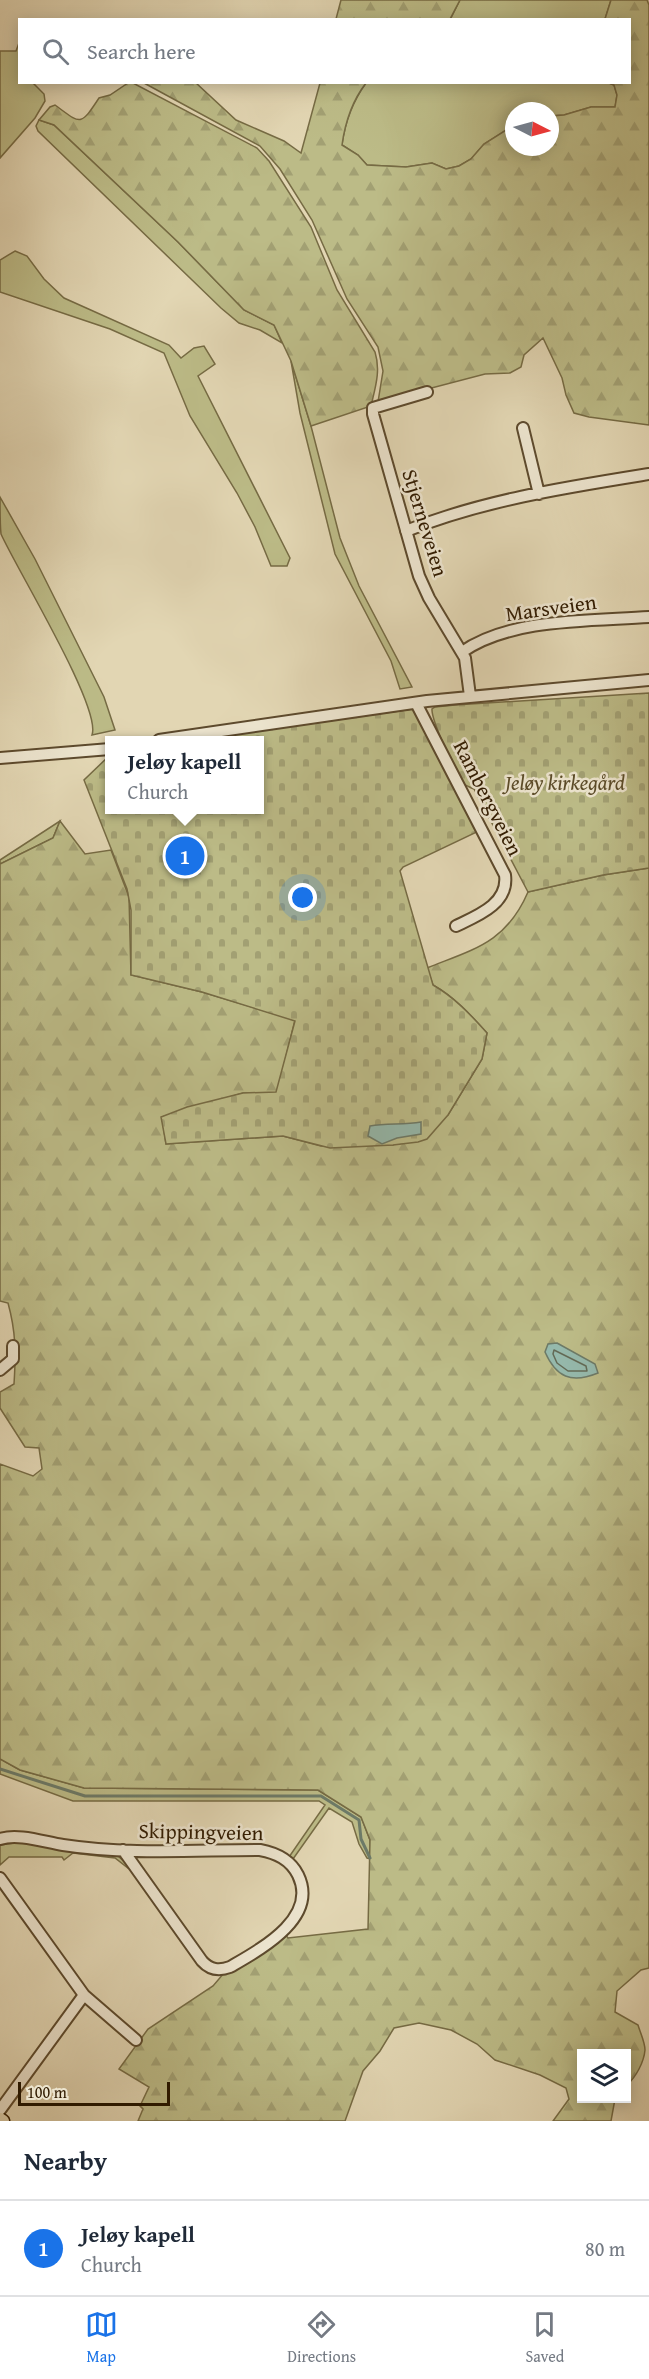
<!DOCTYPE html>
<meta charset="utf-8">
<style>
:root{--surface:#fff;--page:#f6f6f7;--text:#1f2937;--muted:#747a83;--line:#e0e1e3;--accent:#1a73e8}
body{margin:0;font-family:"Gentium Book Plus",serif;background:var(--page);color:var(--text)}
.controls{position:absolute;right:18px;bottom:18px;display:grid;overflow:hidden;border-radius:0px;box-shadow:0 3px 15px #0003}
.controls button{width:54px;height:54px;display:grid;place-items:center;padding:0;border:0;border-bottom:2px solid var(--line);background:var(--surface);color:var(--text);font:30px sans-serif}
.compass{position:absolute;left:505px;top:102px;width:54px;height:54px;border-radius:50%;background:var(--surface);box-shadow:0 3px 15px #0003;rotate:96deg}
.scale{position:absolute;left:18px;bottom:15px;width:152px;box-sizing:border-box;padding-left:6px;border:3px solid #311b00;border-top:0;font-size:16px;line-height:21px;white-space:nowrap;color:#311b00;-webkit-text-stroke:4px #ece4ce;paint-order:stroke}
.you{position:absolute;left:303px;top:898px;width:21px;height:21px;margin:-15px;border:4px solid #fff;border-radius:50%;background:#1a73e8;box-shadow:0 0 0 9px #1a73e833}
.badge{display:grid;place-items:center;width:39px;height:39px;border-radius:50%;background:var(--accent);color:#fff;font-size:20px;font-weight:700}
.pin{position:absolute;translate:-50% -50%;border:3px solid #fff;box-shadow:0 2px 6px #0006}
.popup{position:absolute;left:105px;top:736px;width:159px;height:78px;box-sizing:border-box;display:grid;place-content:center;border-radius:0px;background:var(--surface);filter:drop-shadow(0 2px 4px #0005);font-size:20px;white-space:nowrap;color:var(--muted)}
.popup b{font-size:22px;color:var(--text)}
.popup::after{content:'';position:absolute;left:50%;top:100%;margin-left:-12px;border:12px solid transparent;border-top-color:var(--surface)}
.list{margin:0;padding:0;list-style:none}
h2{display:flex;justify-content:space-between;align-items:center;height:78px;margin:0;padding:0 24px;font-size:26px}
h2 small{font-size:20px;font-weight:400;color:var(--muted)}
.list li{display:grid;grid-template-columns:39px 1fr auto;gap:18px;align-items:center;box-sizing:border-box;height:96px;padding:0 24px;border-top:2px solid var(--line)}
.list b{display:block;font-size:22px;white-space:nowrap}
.list p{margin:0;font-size:20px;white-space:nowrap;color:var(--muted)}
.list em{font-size:20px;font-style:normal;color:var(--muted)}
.icon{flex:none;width:33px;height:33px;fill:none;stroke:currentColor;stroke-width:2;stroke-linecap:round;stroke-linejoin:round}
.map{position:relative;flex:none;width:649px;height:2121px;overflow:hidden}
.search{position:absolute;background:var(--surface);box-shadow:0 3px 15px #0003;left:18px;right:18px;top:18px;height:66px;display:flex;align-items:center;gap:15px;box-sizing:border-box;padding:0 21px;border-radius:0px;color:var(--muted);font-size:22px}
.sheet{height:174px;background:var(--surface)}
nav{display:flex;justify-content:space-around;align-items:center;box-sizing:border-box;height:84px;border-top:2px solid var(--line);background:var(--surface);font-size:16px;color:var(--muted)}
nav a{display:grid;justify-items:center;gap:3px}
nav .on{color:var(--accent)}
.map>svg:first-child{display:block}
.green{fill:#bcbb87;stroke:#766b44;stroke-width:1.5}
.forest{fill:url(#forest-firs);stroke:#766b44;stroke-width:1.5}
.cemetery{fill:url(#cemetery-stones);stroke:#766b44;stroke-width:1.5}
.water{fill:#95b9ac;stroke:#6d7a67;stroke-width:1.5}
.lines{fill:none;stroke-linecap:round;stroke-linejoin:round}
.shore{stroke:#636a56;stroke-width:1.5}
.stream{stroke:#6d7a67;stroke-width:3}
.minor-casing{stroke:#5d4a2d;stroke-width:14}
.major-casing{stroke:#311b00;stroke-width:15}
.minor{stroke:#ece4ce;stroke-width:10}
.major{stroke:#e2d6b3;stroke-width:12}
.labels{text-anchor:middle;stroke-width:5;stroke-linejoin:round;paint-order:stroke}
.street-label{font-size:21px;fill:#311b00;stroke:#ece4ce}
.park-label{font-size:21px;font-style:italic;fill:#5b4b28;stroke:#ece4ce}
</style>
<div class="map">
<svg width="649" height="2121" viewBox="0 0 649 2121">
<defs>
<pattern id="forest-firs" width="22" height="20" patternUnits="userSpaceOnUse" patternTransform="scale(1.5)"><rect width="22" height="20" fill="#bcbb87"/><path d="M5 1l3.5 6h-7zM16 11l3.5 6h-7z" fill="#a2a073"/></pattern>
<pattern id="cemetery-stones" width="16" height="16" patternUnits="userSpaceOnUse" patternTransform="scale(1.5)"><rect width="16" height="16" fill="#bcbb87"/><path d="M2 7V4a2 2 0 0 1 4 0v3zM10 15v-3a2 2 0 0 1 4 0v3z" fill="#a2a073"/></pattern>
</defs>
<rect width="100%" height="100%" fill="#e2d6b3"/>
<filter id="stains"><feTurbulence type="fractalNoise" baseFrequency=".00333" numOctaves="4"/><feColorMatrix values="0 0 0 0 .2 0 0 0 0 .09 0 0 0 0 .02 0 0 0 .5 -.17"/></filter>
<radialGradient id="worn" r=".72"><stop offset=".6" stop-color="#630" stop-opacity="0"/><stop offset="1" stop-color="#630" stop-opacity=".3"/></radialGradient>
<path class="green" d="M 460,0 L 611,0 L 605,19 L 450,20 Z
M 19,43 L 20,82 L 33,83 L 44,94 L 45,101 L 35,118 L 0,158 L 0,51 L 16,51 Z
M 366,83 L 609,83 L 614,85 L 617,95 L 615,107 L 591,107 L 564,115 L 550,116 L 550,111 L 514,111 L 514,125 L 484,144 L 471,159 L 459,166 L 446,169 L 432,163 L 406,167 L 367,165 L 358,155 L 342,145 C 345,122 353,101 366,83 Z
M 39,120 L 54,125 L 178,242 L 244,310 L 274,325 L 282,343 L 260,330 L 239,323 L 221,308 L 38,131 L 36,126 Z
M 15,251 L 27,256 L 44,279 L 64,298 L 169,345 L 181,358 L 194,348 L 204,346 L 215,364 L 198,376 L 290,558 L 287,566 L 271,566 L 255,527 L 237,493 L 190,416 L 164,353 L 110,329 L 0,292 L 0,260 Z
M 291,361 L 311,426 L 340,538 L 359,586 L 412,687 L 400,689 L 391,661 L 335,554 L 300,413 Z
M 0,497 L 35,559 L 104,697 L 115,730 L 92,735 C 102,708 16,568 1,534 C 0,524 0,508 0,497 Z
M 60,821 L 53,838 L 0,864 L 0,860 Z
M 0,1759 L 20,1770 L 84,1788 L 318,1790 L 361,1817 L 370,1840 L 371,1859 L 367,1858 L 359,1844 L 352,1822 L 329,1808 L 293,1859 L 289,1857 L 325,1805 L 319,1801 L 73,1801 L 0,1774 Z
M 21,1842 L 112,1855 L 118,1856 L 129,1866 L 128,1868 L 115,1858 L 73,1853 L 64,1860 L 62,1857 L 9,1857 L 0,1865 L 0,1845 Z"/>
<path class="forest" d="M 341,0 L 460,0 L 450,19 L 336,19 Z
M 611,0 L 647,0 L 649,5 L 649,425 L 589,417 L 574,413 L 566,395 L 562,378 L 543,338 L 524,355 L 521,367 L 510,373 L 485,374 L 378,402 L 383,371 L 378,347 L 347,299 L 312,220 L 280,169 L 260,146 L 144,83 L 196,83 L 236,120 L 284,141 L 301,153 L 320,83 L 366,83 C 352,101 345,123 342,145 L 358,155 L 367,165 L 406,167 L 432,163 L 446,169 L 459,166 L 471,159 L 484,144 L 514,125 L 514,147 L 550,147 L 550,116 L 564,115 L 591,107 L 615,107 L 617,95 L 614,85 L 609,83 L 630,82 L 630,20 L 605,19 Z
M 128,83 L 133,83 L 257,148 L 269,161 L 311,227 L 337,290 L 375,352 C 381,371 375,388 371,406 L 311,426 L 291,361 L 274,325 L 244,310 L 178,242 L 54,125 L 39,120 L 50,107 L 55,105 C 81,124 80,127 99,98 L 110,95 Z
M 60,821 L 85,854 L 111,850 L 129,897 L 131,975 L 202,992 L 295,1020 L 277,1093 L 243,1093 L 162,1117 L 166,1144 L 283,1136 L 321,1146 L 393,1145 L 448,1115 L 482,1059 L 487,1033 C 470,1014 454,997 433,985 L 427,968 C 474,949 506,943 528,892 L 603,875 L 649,868 L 649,1968 L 641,1970 L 617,1991 L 615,2012 L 638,2025 C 640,2032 645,2042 645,2050 C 644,2062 636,2077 627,2085 L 626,2054 L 582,2054 L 582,2098 L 615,2099 L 611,2121 L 553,2121 L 569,2099 L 566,2088 L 540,2075 L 495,2060 L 477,2044 L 451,2030 L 419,2023 L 394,2028 L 380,2051 L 363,2071 L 345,2121 L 138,2121 L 143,2109 L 140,2106 L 149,2087 L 119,2069 L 148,2029 L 213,1986 L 224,1973 L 285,1934 L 288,1938 L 368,1929 L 370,1840 L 361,1817 L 318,1790 L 84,1788 L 20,1770 L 0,1759 L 0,1464 L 33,1476 L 42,1469 L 39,1448 L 25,1447 L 0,1408 L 0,1392 L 14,1384 C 16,1354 16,1332 8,1303 L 0,1301 L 0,864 L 53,838 Z"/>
<path class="cemetery" d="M 649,693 L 649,868 L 603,875 L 528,892 L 474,789 C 473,789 466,785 465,785 C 457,777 431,720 432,709 L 435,707 L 455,705 Z
M 413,709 L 417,710 L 481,830 L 403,867 L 400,871 L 433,985 C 454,997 470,1014 487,1033 L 482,1059 L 448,1115 L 427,1139 L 418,1142 L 393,1145 L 330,1148 L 283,1136 L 166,1144 L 161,1117 L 187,1107 L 243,1093 L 276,1092 L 295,1021 L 202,992 L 131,975 L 131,910 L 127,889 L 84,780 L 110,755 L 110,810 L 260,810 L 260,740 L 193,740 Z"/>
<path class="water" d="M 421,1122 L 421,1134 L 397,1138 L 382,1144 L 368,1136 L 370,1126 C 387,1123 403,1125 421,1122 Z
M 557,1343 L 595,1364 L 598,1373 C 571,1384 556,1377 545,1352 L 548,1344 Z"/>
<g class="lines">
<path class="shore" d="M 554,1350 L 586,1366 L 587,1371 L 568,1371 L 557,1363 L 553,1354 Z"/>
<path class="stream" d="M 0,1769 L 85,1796 L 321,1796 L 359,1820 L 361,1839 L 370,1858"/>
<defs>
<path id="minor" d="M 427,392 L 373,408 L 373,414 L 419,576 L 429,598 L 465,658 L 470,696
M 523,428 L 539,494
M 406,531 C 483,500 568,487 649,474
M 462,652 C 510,618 591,621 649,617
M 416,703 L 505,875 C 509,904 477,916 456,926
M 159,740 L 427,701 L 649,680
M 0,758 L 110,749
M 0,1370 L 13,1359 L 13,1346
M 0,1839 C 18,1833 44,1842 63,1845 C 128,1855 195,1850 260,1850 C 276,1853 290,1859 298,1875 C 319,1918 261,1949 230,1967 C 219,1971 210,1970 202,1961 L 123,1850
M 0,1878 L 84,1995 L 136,2040
M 0,2110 L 84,1995"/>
<path id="major" d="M 0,2119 L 3,2121"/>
</defs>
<use href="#minor" class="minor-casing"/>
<use href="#major" class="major-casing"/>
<use href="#minor" class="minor"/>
<use href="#major" class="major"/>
</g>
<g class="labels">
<g class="street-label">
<text transform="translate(425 523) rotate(73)" y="7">Stjerneveien</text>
<text transform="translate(551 608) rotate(-8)" y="7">Marsveien</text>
<text transform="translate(488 798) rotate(63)" y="7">Rambergveien</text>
<text transform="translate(201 1832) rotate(1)" y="7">Skippingveien</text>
</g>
<g class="park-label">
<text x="565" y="790">Jeløy kirkegård</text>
</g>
</g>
<rect width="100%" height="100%" filter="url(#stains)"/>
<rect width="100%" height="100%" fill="url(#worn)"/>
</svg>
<div class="controls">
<button><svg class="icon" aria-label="layers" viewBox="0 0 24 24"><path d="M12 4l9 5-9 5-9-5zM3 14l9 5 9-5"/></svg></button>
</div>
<svg class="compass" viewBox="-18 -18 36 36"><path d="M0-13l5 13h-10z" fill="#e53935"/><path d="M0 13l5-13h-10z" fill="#747a83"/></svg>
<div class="scale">100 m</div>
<div class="you"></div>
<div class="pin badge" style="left:185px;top:856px">1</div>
<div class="popup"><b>Jeløy kapell</b>Church</div>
<div class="search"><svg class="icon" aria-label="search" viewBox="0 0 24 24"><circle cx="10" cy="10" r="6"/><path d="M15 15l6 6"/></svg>Search here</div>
</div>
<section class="sheet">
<h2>Nearby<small></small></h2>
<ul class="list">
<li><span class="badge">1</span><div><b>Jeløy kapell</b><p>Church</p></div><em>80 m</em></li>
</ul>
</section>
<nav>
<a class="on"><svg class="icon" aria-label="map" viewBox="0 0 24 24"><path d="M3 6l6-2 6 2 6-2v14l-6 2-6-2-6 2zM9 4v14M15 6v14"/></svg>Map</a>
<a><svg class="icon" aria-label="directions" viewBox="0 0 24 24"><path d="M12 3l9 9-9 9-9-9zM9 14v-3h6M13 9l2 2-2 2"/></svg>Directions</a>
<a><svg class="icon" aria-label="saved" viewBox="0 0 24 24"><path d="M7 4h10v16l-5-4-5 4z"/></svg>Saved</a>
</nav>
